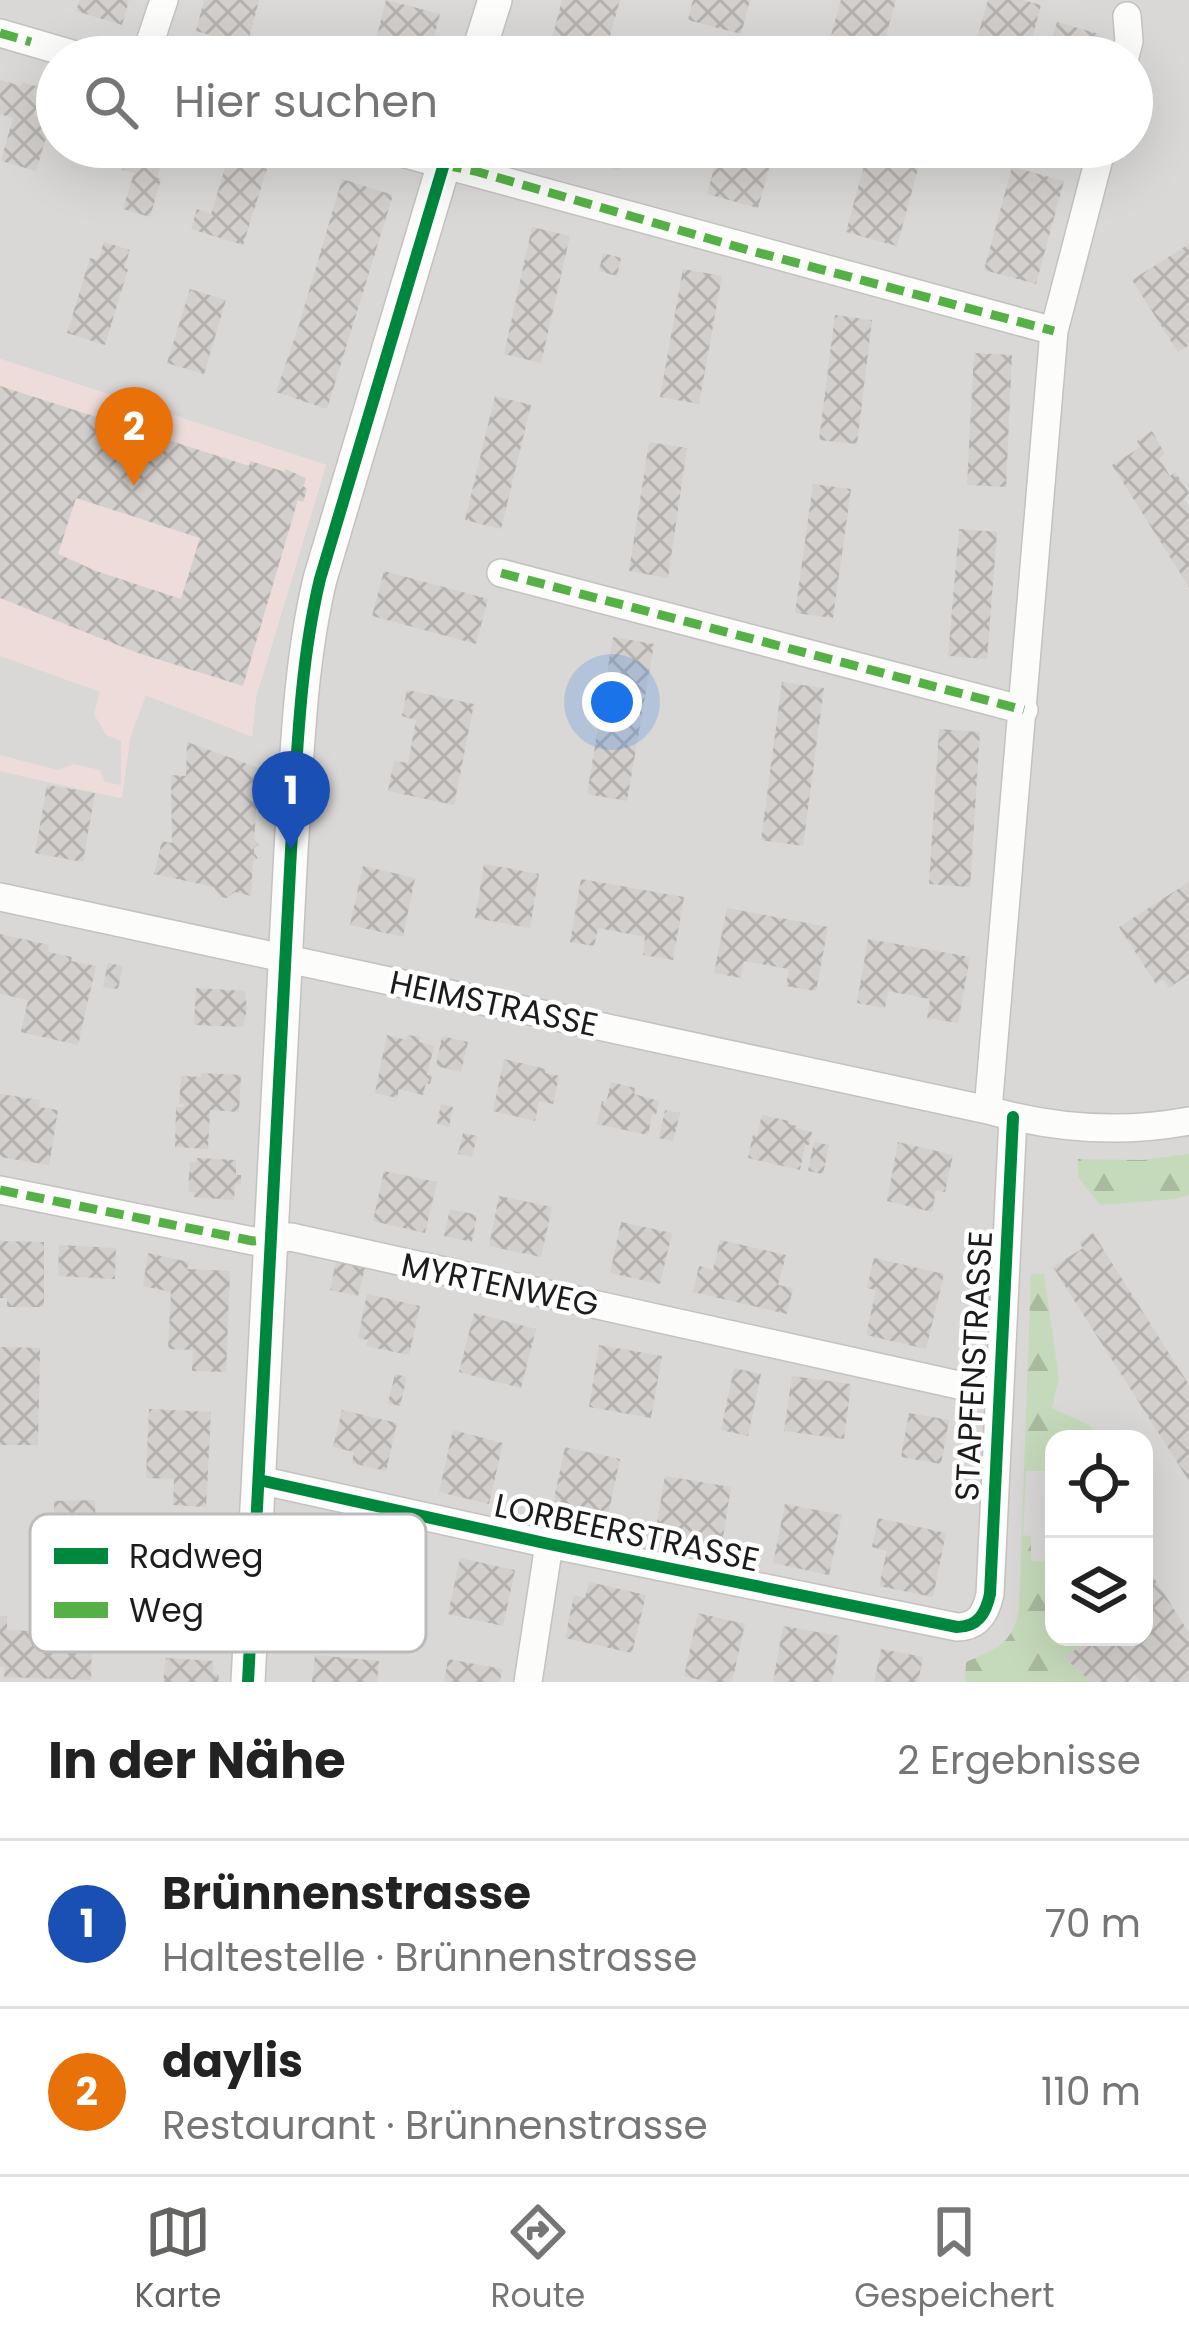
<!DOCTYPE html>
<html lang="de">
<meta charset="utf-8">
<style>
:root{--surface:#fff;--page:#f6f6f6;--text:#222;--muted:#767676;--line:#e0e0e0;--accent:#646462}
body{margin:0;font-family:Poppins,sans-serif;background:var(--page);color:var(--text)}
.controls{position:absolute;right:36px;bottom:36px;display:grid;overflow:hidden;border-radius:24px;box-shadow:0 12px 48px #0002}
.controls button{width:108px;height:108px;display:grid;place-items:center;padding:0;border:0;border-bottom:3px solid var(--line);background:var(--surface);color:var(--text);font:60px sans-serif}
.you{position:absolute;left:612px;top:702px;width:42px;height:42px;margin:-30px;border:9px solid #fff;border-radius:50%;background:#1a73e8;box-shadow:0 0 0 18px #1a73e833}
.badge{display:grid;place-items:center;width:78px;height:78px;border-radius:50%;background:var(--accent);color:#fff;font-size:39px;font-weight:700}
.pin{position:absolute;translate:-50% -99px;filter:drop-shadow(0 3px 6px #0008)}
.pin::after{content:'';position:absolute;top:63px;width:42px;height:36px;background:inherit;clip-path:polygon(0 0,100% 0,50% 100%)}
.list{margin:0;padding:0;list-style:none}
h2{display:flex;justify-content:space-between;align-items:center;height:156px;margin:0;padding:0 48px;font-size:51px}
h2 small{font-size:39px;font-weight:400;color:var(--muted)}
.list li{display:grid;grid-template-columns:78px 1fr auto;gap:36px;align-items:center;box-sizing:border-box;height:168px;padding:0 48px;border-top:3px solid var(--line)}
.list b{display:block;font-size:45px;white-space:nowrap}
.list p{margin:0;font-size:39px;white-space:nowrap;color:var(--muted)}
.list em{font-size:39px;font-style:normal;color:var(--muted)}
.icon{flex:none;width:66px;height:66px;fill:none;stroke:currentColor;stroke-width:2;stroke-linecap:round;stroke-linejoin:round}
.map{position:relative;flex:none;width:1189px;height:1682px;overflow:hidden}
.search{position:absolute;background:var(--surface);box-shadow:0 12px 48px #0002;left:36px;right:36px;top:36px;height:132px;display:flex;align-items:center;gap:30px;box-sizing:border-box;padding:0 42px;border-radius:66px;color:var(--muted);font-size:45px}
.sheet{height:492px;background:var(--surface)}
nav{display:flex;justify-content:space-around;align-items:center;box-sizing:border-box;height:168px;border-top:3px solid var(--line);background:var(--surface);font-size:33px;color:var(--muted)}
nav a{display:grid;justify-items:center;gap:6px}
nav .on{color:var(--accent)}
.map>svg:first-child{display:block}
.residential{fill:#dad8d6;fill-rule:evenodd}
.commercial{fill:#eddcda}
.religious{fill:#d9d8d6}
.forest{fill:url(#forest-firs)}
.building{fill:url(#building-cross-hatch);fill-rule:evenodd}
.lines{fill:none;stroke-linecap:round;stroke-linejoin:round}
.minor-casing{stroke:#c3c2c1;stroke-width:30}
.tertiary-casing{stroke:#c3c2c1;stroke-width:36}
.minor{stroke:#fcfcfb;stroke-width:27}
.tertiary{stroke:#fcfcfb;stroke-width:33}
.quiet{stroke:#55b145;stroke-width:9;stroke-dasharray:18 9;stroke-linecap:butt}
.cycleway-casing{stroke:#fff;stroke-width:20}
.cycleway{stroke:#00873e;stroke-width:12}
.labels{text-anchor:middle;stroke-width:9;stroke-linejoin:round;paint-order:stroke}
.street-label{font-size:33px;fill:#1c1c1c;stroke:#fff}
.key{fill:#fff;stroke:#bbb;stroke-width:3}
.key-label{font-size:33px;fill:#1c1c1c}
</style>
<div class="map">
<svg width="1189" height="1682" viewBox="0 0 1189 1682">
<defs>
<pattern id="forest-firs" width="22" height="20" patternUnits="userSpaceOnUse" patternTransform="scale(3)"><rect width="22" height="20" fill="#c5daba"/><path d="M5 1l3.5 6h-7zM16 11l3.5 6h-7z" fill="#a9ba9f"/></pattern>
<pattern id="building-cross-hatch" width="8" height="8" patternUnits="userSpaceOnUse" patternTransform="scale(3)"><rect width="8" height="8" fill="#d2cfcc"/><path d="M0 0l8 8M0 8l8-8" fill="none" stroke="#b4b1af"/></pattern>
</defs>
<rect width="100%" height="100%" fill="#ebe9e5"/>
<path class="residential" d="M 0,0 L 1189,0 L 1189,1682 L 0,1682 L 0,771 L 121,798 L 130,738 L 145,695 L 252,736 L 256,697 L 326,465 L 0,359 ZM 57,57 L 1132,57 L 1132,147 L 57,147 ZM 1054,1439 L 1144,1439 L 1144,1637 L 1054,1637 Z"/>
<path class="commercial" d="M 0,359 L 326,465 L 256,697 L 252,737 L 146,695 L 130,738 L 122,798 L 0,771 Z"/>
<path class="religious" d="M 1189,390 L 1189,464 L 1155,411 Z
M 0,656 L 100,692 L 94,714 L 106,735 L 121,741 L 121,785 L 105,782 L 100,770 L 74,764 L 58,770 L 0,755 Z"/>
<path class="forest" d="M 1189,1154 L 1189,1195 L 1174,1199 L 1100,1205 L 1078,1177 L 1078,1159 L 1143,1160 Z
M 1031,1274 L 1044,1274 L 1059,1378 L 1052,1408 L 1089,1425 L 1100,1439 L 1054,1439 L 1054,1471 L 1026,1471 L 1023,1535 L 1031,1536 L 1031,1561 L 1054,1562 L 1054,1637 L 1090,1637 L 1090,1640 L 1064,1657 L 1091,1682 L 965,1682 L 966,1662 C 997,1648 1012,1645 1019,1609 Z"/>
<path class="building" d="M 80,0 L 129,0 L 122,25 L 76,11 Z
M 204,0 L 259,0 L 247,46 L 196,31 Z
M 386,0 L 440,14 L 429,57 L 372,55 Z
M 562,0 L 620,0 L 604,57 L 594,57 L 595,54 L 551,42 Z
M 693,0 L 750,0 L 741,34 L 688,20 Z
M 841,0 L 896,0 L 880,57 L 825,57 Z
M 988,0 L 1022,0 L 1041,5 L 1027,57 L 972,57 Z
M 1057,22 L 1099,34 L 1093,57 L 1071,57 L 1049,51 Z
M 0,80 L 21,86 L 22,82 L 42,88 L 34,116 L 51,121 L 36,171 L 1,161 L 13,118 L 0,114 Z
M 129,147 L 166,147 L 157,178 L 161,179 L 150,217 L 123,209 L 134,173 L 122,170 Z
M 570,147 L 625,147 L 619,170 L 567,156 Z
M 720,147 L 775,147 L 758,208 L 707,194 Z
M 869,147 L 924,147 L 897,246 L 846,232 Z
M 228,158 L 267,169 L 243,245 L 191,229 L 197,209 L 211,214 Z
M 1012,167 L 1064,181 L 1036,284 L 984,270 Z
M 342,179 L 393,195 L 327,409 L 276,392 L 299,325 Z
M 532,227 L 570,236 L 541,363 L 504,354 Z
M 104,242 L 130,250 L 124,268 L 128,269 L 105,345 L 67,333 L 90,258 L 98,260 Z
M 1189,244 L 1189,345 L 1178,352 L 1132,280 Z
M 603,253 L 621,258 L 617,276 L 599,271 Z
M 683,269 L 722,276 L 699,404 L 660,397 Z
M 190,289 L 226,300 L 204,374 L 167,363 Z
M 835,315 L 872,320 L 857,444 L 819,440 Z
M 974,353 L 1012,355 L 1006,487 L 967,485 Z
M 0,386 L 249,466 L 250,461 L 285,472 L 285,469 L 306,478 L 304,485 L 302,485 L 307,489 L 303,502 L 297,500 L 297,503 L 243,686 L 135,652 L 0,598 ZM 76,498 L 200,538 L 181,599 L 96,571 L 58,554 Z
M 495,396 L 531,405 L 501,529 L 465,520 Z
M 1152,431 L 1165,454 L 1159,458 L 1170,476 L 1175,472 L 1189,493 L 1184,499 L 1189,507 L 1189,587 L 1112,465 L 1141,447 L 1137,441 Z
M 649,442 L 687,448 L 668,578 L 629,571 Z
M 813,484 L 851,489 L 833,618 L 795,613 Z
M 959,529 L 997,532 L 987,659 L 948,656 Z
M 384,571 L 488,599 L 476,644 L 372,616 Z
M 613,637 L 654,644 L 627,801 L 587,794 Z
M 782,682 L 824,688 L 803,846 L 761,840 Z
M 407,690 L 474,704 L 454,805 L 388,791 L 394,761 L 408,763 L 416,720 L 402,716 Z
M 939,729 L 980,732 L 970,887 L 929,884 Z
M 187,742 L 259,768 L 258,779 L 262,783 L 258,787 L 261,796 L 257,801 L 254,840 L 259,844 L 254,848 L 254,853 L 258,858 L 253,861 L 251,896 L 235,892 L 227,898 L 220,897 L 214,887 L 154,874 L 162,841 L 172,843 L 171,775 L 186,776 Z
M 47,785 L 95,793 L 83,862 L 35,853 Z
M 484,864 L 539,874 L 530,928 L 475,918 Z
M 363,866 L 415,878 L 403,937 L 350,925 Z
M 581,879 L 684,897 L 673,960 L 643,955 L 645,937 L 598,928 L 594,946 L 570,942 Z
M 1189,882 L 1189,974 L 1169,988 L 1163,979 L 1156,984 L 1119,927 Z
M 727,908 L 828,927 L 816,991 L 786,986 L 789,969 L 744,961 L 741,978 L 714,973 Z
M 0,934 L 49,945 L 48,952 L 72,957 L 71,961 L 96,966 L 78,1045 L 21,1032 L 28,1000 L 0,994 Z
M 868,939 L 970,957 L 958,1023 L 927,1018 L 930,999 L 888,991 L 885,1008 L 857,1003 Z
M 108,963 L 123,966 L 118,989 L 103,987 Z
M 196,988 L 245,991 L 247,1009 L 243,1027 L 194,1025 Z
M 387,1035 L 406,1040 L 408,1035 L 420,1037 L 419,1042 L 434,1046 L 427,1075 L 432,1076 L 430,1084 L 426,1083 L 423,1095 L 399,1089 L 397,1098 L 375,1093 Z
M 442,1036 L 468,1042 L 461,1072 L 436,1066 Z
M 504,1059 L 546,1069 L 545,1073 L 559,1076 L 553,1104 L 539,1101 L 535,1121 L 493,1111 Z
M 201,1073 L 241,1075 L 239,1112 L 210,1110 L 208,1149 L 175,1147 L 176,1107 L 184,1107 L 184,1104 L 179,1104 L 181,1076 L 201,1077 Z
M 611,1082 L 635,1088 L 634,1094 L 659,1101 L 656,1115 L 652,1114 L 648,1135 L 597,1124 L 602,1101 L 606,1103 Z
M 0,1094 L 40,1100 L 39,1107 L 58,1110 L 49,1165 L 0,1157 Z
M 441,1104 L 453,1107 L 449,1127 L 437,1124 Z
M 665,1110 L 680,1113 L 673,1141 L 659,1138 Z
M 762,1115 L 789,1121 L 788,1124 L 797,1126 L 796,1128 L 812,1132 L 809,1145 L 805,1145 L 800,1170 L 748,1158 L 753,1135 L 757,1136 Z
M 463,1133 L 477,1136 L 472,1157 L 458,1154 Z
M 814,1142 L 829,1145 L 823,1174 L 808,1171 Z
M 898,1142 L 953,1155 L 945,1192 L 936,1190 L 932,1212 L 887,1201 Z
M 197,1158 L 236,1160 L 236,1175 L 241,1175 L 241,1185 L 235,1184 L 234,1200 L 194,1197 L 195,1192 L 188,1192 L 190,1162 L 196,1162 Z
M 384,1171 L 437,1182 L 425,1233 L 373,1221 Z
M 499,1196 L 552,1207 L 541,1257 L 489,1246 Z
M 450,1209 L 477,1215 L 472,1242 L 444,1236 Z
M 621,1222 L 672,1233 L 660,1284 L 610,1273 Z
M 1093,1233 L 1189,1385 L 1189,1481 L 1053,1267 L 1083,1248 L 1079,1242 Z
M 720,1240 L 786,1255 L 778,1285 L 793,1288 L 787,1314 L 693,1292 L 699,1266 L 713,1270 Z
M 0,1241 L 44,1242 L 44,1307 L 7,1307 L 7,1298 L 0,1298 Z
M 59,1245 L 116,1248 L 115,1279 L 58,1276 Z
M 148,1253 L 189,1262 L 187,1269 L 230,1271 L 226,1372 L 192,1371 L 193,1350 L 168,1349 L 171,1292 L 143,1286 Z
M 874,1258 L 944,1274 L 926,1349 L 866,1335 L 876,1290 L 867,1288 Z
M 336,1262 L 365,1268 L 358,1296 L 330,1290 Z
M 367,1294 L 420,1306 L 409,1355 L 366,1346 L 368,1340 L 358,1338 Z
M 474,1313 L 536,1329 L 521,1388 L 459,1372 Z
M 599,1345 L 662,1356 L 651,1418 L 589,1407 Z
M 0,1347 L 40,1348 L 38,1445 L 0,1445 Z
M 734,1368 L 761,1374 L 748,1436 L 721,1430 Z
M 395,1374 L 407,1377 L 400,1406 L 388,1403 Z
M 792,1376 L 851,1384 L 844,1439 L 784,1431 Z
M 149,1409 L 211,1412 L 206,1507 L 173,1505 L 174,1479 L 146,1478 Z
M 342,1410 L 397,1423 L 386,1471 L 352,1463 L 354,1452 L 333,1447 Z
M 909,1413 L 949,1420 L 941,1464 L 901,1457 Z
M 453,1430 L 503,1443 L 489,1504 L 439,1492 Z
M 565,1447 L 620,1459 L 607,1520 L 552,1508 Z
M 665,1476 L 731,1487 L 721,1550 L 654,1539 Z
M 95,1500 L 97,1572 L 55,1573 L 54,1501 Z
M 785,1504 L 842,1515 L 829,1575 L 773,1563 Z
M 878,1518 L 946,1533 L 933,1597 L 879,1586 L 887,1551 L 872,1547 Z
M 460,1558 L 515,1570 L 503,1626 L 448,1614 Z
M 1144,1562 L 1189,1633 L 1189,1682 L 1140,1682 L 1135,1674 L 1128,1682 L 1091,1682 L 1064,1657 L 1096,1637 L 1144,1637 Z
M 589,1582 L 646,1595 L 632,1653 L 565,1638 L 574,1595 L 585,1598 Z
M 698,1613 L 745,1624 L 732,1682 L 709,1682 L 684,1676 Z
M 0,1616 L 7,1616 L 7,1630 L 92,1634 L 91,1680 L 4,1677 L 5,1667 L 0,1667 Z
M 783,1626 L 840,1636 L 832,1682 L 773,1682 Z
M 881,1649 L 923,1657 L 918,1682 L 874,1682 Z
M 315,1655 L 379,1661 L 377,1682 L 312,1682 Z
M 166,1658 L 213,1661 L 213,1674 L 219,1674 L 218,1682 L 163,1682 Z
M 448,1659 L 502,1669 L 500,1682 L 444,1682 Z"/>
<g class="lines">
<defs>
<path id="minor" d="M 0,33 L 82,57
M 145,57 L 164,0
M 1125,57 L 1129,41 L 1127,16
M 380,147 L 1054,331
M 501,573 L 1024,710
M 0,897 L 988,1110 C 1055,1129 1120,1134 1189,1121
M 988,1110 L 1054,331 L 1102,147
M 0,1190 L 253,1241 L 291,1237 L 999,1394
M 259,1480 L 549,1544 L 957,1627 C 978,1627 986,1613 990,1594 L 1013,1117
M 528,1682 L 549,1544"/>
<path id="tertiary" d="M 477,57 L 495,0
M 248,1682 L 291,850 C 297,760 299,667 320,579 L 449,147"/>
</defs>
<use href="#minor" class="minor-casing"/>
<use href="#tertiary" class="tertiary-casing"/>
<use href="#minor" class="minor"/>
<use href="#tertiary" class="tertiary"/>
<path class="quiet" d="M 0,33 L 31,42
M 444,165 L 475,171 L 748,250 L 1054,331
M 501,573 L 1024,710
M 0,1190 L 253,1241 L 271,1239"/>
<defs>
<path id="cycleway" d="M 259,1480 L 549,1544 L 957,1627 C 978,1627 986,1613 990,1594 L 1013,1117
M 248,1682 L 291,850 C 297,760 299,667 320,579 L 449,147"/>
</defs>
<use href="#cycleway" class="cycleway-casing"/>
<use href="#cycleway" class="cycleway"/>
</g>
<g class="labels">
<g class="street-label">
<text transform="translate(494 1003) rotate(12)" y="12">HEIMSTRASSE</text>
<text transform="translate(500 1284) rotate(12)" y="12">MYRTENWEG</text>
<text transform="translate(973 1366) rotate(-87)" y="12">STAPFENSTRASSE</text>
<text transform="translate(627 1532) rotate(12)" y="12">LORBEERSTRASSE</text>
</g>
</g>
<rect x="30" y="1514" width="396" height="138" rx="18" class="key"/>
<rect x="54" y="1548" width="54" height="16" fill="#00873e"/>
<rect x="54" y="1602" width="54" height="16" fill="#55b145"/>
<g class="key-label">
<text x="129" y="1568">Radweg</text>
<text x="129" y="1622">Weg</text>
</g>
</svg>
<div class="controls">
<button><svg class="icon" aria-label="locate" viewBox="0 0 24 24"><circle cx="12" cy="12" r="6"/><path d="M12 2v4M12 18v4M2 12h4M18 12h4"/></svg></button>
<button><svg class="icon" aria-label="layers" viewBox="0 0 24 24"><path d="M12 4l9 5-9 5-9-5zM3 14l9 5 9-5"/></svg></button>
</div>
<div class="you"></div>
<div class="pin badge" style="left:291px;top:850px;background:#1a4fb4">1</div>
<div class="pin badge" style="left:134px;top:486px;background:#e8710a">2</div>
<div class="search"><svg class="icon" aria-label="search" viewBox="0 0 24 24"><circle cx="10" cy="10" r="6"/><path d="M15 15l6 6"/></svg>Hier suchen</div>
</div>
<section class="sheet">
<h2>In der Nähe<small>2 Ergebnisse</small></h2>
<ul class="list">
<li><span class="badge" style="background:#1a4fb4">1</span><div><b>Brünnenstrasse</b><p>Haltestelle · Brünnenstrasse</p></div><em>70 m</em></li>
<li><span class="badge" style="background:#e8710a">2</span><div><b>daylis</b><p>Restaurant · Brünnenstrasse</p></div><em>110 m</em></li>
</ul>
</section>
<nav>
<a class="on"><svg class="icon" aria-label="map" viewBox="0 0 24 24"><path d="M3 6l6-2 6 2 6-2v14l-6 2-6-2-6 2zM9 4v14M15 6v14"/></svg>Karte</a>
<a><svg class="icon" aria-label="directions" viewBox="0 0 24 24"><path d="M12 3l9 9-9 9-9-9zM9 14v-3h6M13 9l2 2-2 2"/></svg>Route</a>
<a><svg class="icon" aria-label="saved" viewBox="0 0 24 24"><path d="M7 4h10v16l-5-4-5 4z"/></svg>Gespeichert</a>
</nav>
